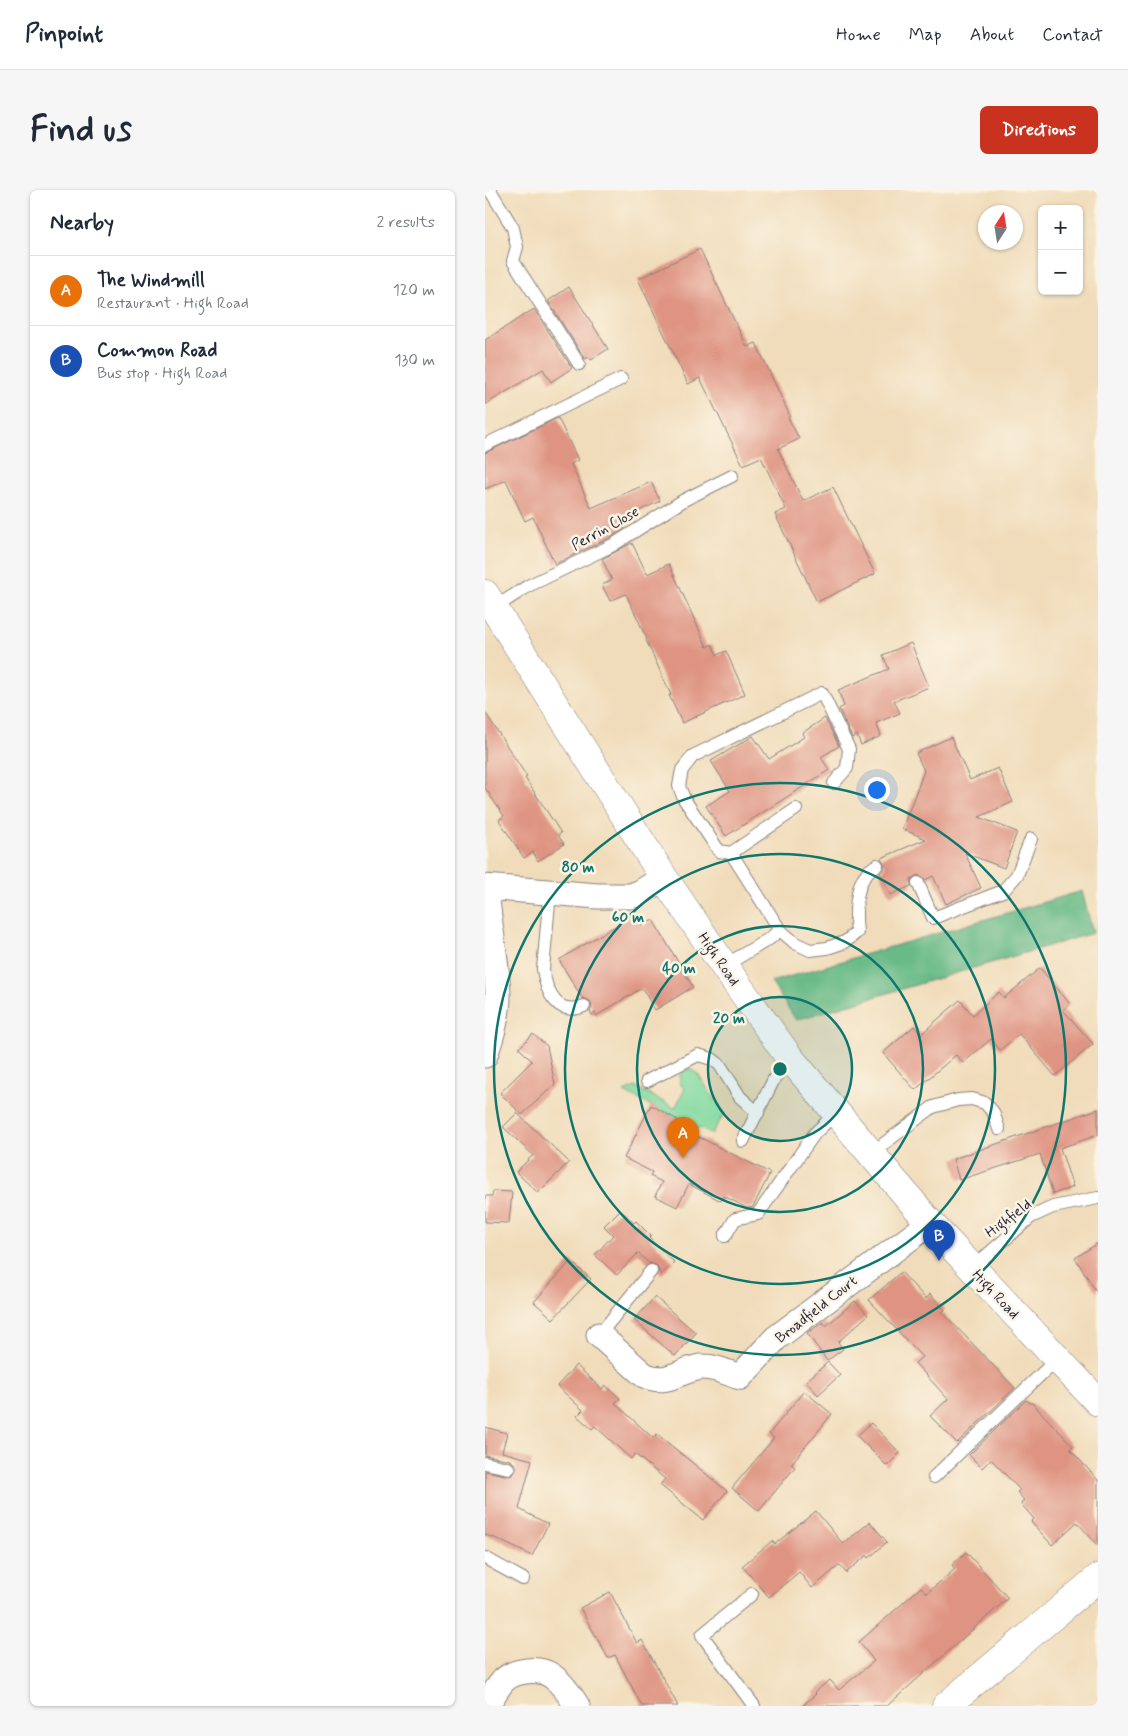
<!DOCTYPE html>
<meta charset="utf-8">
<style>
:root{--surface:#fff;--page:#f6f6f7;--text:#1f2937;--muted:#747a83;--line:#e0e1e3;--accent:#c8321e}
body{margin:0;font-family:Mynerve,sans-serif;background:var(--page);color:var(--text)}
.controls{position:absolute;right:15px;top:15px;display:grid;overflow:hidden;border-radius:8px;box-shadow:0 1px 4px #0004}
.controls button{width:45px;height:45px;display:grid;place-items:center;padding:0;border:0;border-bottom:1px solid var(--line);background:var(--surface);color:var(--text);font:25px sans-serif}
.compass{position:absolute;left:493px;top:15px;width:45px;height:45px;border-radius:50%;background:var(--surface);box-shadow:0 1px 4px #0004;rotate:12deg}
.you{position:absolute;left:391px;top:599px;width:18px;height:18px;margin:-12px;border:4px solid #fff;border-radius:50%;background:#1a73e8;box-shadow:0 0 0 8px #1a73e833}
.badge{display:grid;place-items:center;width:32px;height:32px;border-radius:50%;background:var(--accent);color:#fff;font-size:16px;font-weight:700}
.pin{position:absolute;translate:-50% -41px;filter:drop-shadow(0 1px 2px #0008)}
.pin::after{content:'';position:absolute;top:26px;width:18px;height:15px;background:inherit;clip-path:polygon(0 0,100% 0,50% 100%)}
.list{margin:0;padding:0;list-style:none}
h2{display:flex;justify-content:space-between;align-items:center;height:65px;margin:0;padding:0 20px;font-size:21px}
h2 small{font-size:16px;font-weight:400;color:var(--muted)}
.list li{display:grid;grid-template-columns:32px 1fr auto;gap:15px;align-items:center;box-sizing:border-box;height:70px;padding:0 20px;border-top:1px solid var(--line)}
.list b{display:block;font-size:19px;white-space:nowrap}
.list p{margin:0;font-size:16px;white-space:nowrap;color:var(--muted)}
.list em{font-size:16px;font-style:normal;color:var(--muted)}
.map{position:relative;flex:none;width:613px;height:1516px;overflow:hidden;border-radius:8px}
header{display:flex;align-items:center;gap:30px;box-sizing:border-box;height:70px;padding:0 25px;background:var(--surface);border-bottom:1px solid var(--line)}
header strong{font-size:24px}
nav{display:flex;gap:28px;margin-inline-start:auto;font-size:18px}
.intro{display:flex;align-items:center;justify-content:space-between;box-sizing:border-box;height:120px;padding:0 30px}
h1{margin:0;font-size:35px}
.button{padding:12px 22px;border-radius:8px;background:var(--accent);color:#fff;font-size:18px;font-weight:700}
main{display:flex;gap:30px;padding:0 30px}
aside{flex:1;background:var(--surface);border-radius:8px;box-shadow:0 1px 4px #0004}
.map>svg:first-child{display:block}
.green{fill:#81daa0;stroke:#527e6e}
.forest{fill:#68ba86;stroke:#456e60}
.building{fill:#df9483}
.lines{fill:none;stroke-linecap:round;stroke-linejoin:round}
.service-casing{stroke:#897f7a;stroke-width:14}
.minor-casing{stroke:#897f7a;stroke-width:27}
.primary-casing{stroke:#897f7a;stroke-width:29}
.service{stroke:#fff;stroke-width:12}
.minor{stroke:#fff;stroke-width:25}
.primary{stroke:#fff;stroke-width:28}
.ring{fill:none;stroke:#0f766e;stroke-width:2.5}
.labels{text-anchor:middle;stroke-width:5;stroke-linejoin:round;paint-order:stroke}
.street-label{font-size:15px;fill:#22223b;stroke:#fcf5e5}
.centre{fill:#0f766e;stroke:#fcf5e5;stroke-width:2.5}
.ring-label{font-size:15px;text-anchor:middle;font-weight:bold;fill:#0f766e;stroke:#fcf5e5;stroke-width:5;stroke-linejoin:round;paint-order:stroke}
</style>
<header>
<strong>Pinpoint</strong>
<nav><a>Home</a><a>Map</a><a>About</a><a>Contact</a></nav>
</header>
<div class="intro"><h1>Find us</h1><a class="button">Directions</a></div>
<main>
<aside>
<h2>Nearby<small>2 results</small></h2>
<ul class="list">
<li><span class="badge" style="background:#e8710a">A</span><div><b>The Windmill</b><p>Restaurant · High Road</p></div><em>120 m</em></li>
<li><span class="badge" style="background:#1a4fb4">B</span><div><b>Common Road</b><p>Bus stop · High Road</p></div><em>130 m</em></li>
</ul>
</aside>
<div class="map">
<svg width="613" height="1516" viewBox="0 0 613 1516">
<rect width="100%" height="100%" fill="#fcf5e5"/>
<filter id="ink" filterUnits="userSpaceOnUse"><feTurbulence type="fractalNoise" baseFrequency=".02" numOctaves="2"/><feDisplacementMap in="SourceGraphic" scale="10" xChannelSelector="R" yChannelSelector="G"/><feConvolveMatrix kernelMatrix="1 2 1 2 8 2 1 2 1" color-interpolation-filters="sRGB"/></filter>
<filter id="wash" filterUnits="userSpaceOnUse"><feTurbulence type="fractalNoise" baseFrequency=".0096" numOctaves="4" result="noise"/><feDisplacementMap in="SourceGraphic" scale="20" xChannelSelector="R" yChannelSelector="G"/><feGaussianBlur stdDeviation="1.12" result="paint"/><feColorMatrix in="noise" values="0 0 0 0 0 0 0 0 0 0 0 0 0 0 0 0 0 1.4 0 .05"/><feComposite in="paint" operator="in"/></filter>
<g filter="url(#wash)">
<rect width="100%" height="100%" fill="#f0dcba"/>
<path class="green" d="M 204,879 L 211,882 L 240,923 L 226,944 L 215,938 L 202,942 L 190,935 L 193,929 L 139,902 L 150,897 L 190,918 L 200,899 C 193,894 194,888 197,881 Z"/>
<path class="forest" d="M 597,701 L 608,743 L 311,830 L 286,792 Z"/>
<g id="blocks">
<path class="building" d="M 215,59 L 262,157 L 271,153 L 305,226 L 303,227 L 314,249 L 293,259 L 318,311 L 348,297 L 390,384 L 332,412 L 290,324 L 301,319 L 276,267 L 258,275 L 215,188 L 203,194 L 153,89 Z
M 84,97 L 123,159 L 106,170 L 104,167 L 100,169 L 63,111 Z
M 49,119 L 87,178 L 66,192 L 58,179 L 0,215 L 0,150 Z
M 73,228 L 93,270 L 86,274 L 106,318 L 166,292 L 175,311 L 152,322 L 153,323 L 137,331 L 140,338 L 124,348 L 70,374 L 48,327 L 40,331 L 21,290 L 0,299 L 0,263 Z
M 147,353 L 162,384 L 184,374 L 222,457 L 227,454 L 232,465 L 241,461 L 260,504 L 197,533 L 184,505 L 186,505 L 161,450 L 162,449 L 141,404 L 125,411 L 117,395 L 127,390 L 117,369 Z
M 426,453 L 444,497 L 409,511 L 415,523 L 391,533 L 396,546 L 376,555 L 372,545 L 367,548 L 354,519 L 359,516 L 353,500 L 404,479 L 398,465 Z
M 0,522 L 42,587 L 40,588 L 76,643 L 73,645 L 79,654 L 53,671 L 48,662 L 39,668 L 14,630 L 19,626 L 0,598 Z
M 340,528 L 354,556 L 336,567 L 344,580 L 241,646 L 221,616 L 245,601 L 226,571 L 268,546 L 284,569 L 319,547 L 317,543 Z
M 466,547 L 485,590 L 513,578 L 528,612 L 494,627 L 532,642 L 519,678 L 480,663 L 496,698 L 461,714 L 448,686 L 440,690 L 433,685 L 426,689 L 426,696 L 405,705 L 395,683 L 399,679 L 400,675 L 396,668 L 441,649 L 417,639 L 439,581 L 431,563 Z
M 150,724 L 157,736 L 168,730 L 208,797 L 170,820 L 157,798 L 111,826 L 110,823 L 107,825 L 105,821 L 107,818 L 105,811 L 97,808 L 74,770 Z
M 555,778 L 585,814 L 578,820 L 608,854 L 570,886 L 534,844 L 515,860 L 506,849 L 478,873 L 471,865 L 430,900 L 398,863 L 429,836 L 436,844 L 475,810 L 488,825 L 514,802 L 519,808 Z
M 48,844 L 62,856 L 70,894 L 37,925 L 15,903 L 47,871 L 34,858 Z
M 166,915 L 193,930 L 190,935 L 285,983 L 268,1017 L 262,1018 L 239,1006 L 236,1011 L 204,994 L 192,1017 L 170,1006 L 177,992 L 165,986 L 167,982 L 139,968 Z
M 613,919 L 613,945 L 575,958 L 588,997 L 568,1004 L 555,964 L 474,990 L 468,969 Z
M 32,923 L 84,972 L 53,1003 L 31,982 L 48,965 L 18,937 Z
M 8,1001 L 27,1002 L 24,1033 L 0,1032 L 0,1006 L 7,1006 Z
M 135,1020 L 149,1033 L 151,1031 L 166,1046 L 164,1048 L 189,1072 L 176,1085 L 171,1075 L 164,1073 L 153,1063 L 132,1085 L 110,1065 L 128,1045 L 119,1036 Z
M 613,1053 L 613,1104 L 590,1068 Z
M 86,1071 L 106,1089 L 68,1129 L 49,1112 Z
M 416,1082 L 441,1109 L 445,1104 L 460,1120 L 457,1122 L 530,1198 L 472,1253 L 445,1226 L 463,1209 L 430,1173 L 437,1167 L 384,1110 Z
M 170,1107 L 211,1143 L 190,1166 L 149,1130 Z
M 370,1111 L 383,1125 L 353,1152 L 358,1159 L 342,1171 L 322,1143 L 338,1132 L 341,1136 Z
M 343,1172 L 355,1185 L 333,1205 L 321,1191 Z
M 91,1175 L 117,1199 L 120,1195 L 135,1208 L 130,1213 L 168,1248 L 172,1244 L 242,1301 L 218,1330 L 175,1295 L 180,1289 L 150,1264 L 146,1269 L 110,1236 L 107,1239 L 92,1226 L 98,1220 L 72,1196 Z
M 319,1201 L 347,1224 L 306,1274 L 310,1277 L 274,1321 L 247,1298 L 289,1248 L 284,1244 Z
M 541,1210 L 545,1213 L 547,1213 L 588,1256 L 585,1259 L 613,1290 L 613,1356 L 592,1332 L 567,1355 L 546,1332 L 549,1329 L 536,1314 L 539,1310 L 532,1302 L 535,1300 L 506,1269 L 497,1278 L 484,1265 Z
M 386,1233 L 415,1263 L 402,1276 L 372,1246 Z
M 0,1237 L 22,1243 L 17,1262 L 47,1270 L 34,1319 L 63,1334 L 47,1366 L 10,1348 L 0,1345 L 0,1281 L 25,1286 L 29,1283 L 31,1279 L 31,1275 L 25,1270 L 0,1265 Z
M 331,1321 L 358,1354 L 385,1332 L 402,1352 L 384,1368 L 382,1365 L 361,1383 L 355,1375 L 327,1398 L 314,1382 L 284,1407 L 257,1376 L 287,1351 L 290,1354 Z
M 481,1362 L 523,1408 L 402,1516 L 317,1516 L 331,1504 L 329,1502 L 345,1490 L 354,1500 L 389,1471 L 374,1452 L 436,1397 L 442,1403 L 470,1379 L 467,1375 Z
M 125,1402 L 152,1453 L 157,1450 L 193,1516 L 157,1516 L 130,1465 L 123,1468 L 95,1418 Z"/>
</g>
</g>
<g filter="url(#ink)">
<use href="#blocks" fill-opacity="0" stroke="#897f7a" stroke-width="1"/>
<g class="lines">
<defs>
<path id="service" d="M 5,0 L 28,38 L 32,57 L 28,71 L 94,174
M 0,255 L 136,189
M 9,418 L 43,396 L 128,355 L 199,310 L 247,286
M 311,619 L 246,663 L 234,661 L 199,609 L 194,596 L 197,580 L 208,566 L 337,503 L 364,559 L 362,578 L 349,593
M 433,693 L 448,728 L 518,701 L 532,685 L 546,649
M 65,702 L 58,779 C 61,802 72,827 99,816
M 295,740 L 310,753 L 325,760 L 342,758 L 360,752 L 372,742 C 370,725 370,696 382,683 C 384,680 389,677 392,675
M 239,776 L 284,749 L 295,740 L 246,663
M 162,891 L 213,865 L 227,869 L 235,875 L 255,907 L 273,923
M 258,951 L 289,889 L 304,867
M 385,964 L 448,917 L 473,910 L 487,909 L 500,913 L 508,922 L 514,939
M 240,1046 L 250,1029 L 273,1024 L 330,943 L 351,923
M 487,1078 L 546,1027 L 568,1017 L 613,1008
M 114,1145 L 166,1081
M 0,1273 L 23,1278
M 449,1287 L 572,1169
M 0,1368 L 38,1389
M 267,1404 L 217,1445 L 269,1516"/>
<path id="minor" d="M 0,697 L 113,706 L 146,706 L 156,702 L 179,688
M 0,865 C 7,846 13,825 13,805 C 12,768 3,733 1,697
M 114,1145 L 159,1185 C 183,1196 194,1180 216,1177 C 229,1176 243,1183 255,1187 L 291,1148 L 445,1033
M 1,1516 C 7,1508 12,1497 19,1490 C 30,1480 54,1477 67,1486 C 77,1493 86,1506 92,1516"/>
<path id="primary" d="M 0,404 L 179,688 L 239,776 L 304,867 L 445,1033 L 613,1212
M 461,1516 L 613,1388"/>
</defs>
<use href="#service" class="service-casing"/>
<use href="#minor" class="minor-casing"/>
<use href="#primary" class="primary-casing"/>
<use href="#service" class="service"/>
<use href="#minor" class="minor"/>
<use href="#primary" class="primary"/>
</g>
</g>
<circle cx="295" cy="879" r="72" fill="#0f766e" fill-opacity=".12"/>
<g class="ring">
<circle cx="295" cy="879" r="72"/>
<circle cx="295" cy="879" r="143"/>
<circle cx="295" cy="879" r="215"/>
<circle cx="295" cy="879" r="286"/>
</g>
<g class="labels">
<g class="street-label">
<text transform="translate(120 338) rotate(-29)" y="5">Perrin Close</text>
<text transform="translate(234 769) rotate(55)" y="5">High Road</text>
<text transform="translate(523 1028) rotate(-37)" y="5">Highfield</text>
<text transform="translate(511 1104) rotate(47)" y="5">High Road</text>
<text transform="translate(331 1119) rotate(-38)" y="5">Broadfield Court</text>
</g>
</g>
<circle cx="295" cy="879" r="8" class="centre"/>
<g class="ring-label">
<text x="93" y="682">80 m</text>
<text x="143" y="732">60 m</text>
<text x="194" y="783">40 m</text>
<text x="244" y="833">20 m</text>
</g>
</svg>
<div class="controls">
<button>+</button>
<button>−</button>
</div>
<svg class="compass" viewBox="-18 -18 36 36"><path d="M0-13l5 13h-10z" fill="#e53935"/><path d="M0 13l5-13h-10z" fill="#747a83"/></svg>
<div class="you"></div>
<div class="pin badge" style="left:198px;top:968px;background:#e8710a">A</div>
<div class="pin badge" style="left:454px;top:1071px;background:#1a4fb4">B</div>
</div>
</main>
